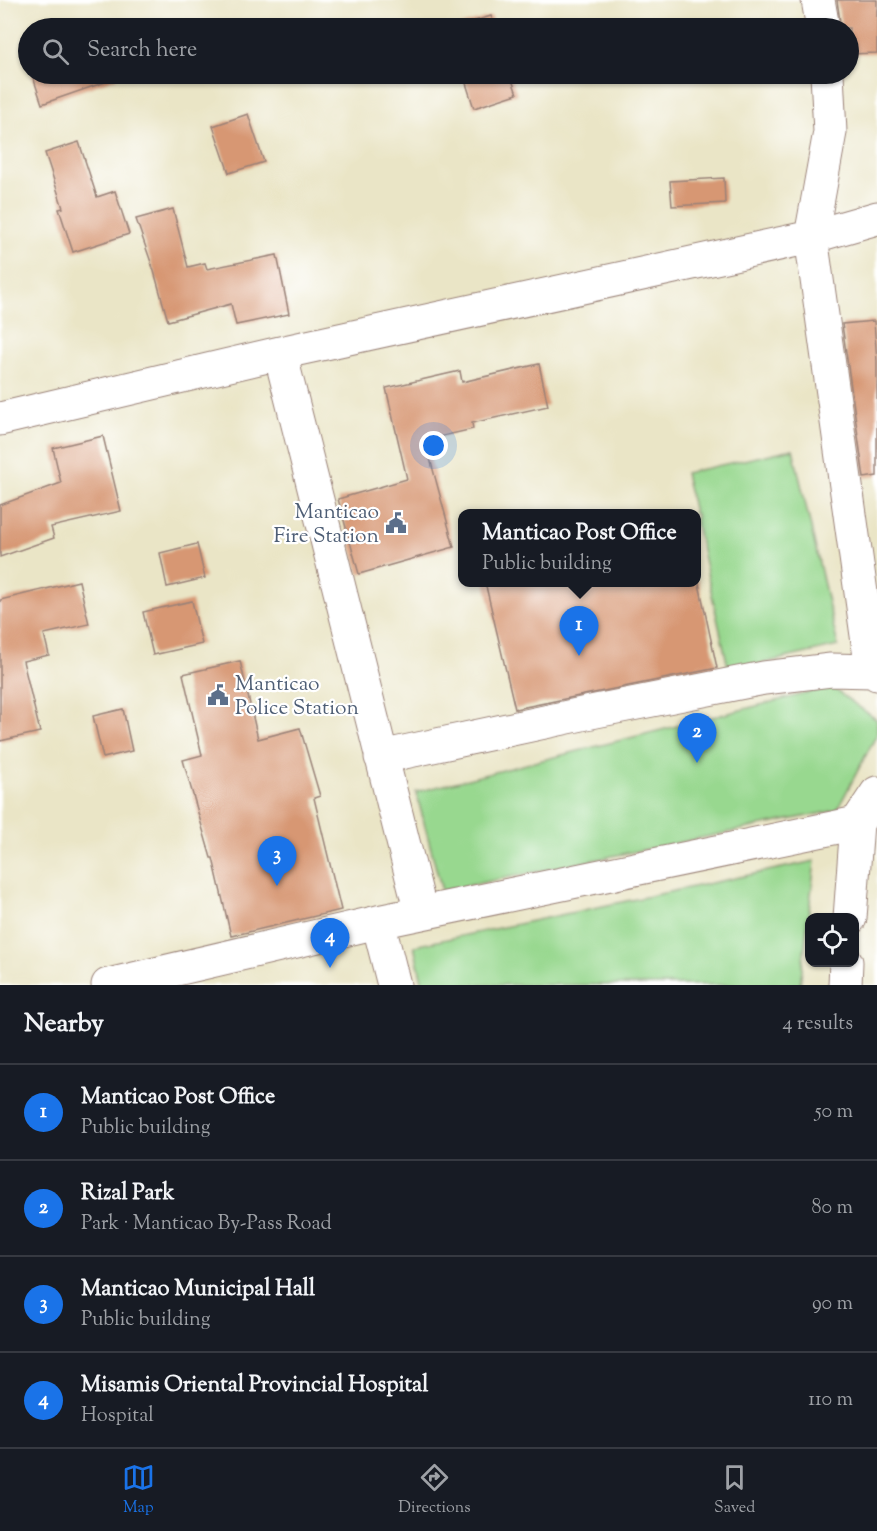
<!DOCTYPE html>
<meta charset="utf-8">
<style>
:root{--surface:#171b24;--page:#20242c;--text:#f1f3f6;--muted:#9ea1a6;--line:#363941;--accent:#1a73e8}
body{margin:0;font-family:"Sorts Mill Goudy",serif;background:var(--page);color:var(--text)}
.controls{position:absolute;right:18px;bottom:18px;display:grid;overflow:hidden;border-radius:12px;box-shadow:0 2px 4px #0004}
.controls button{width:54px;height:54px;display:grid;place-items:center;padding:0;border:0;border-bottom:2px solid var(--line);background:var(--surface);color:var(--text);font:30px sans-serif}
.you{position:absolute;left:434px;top:446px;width:21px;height:21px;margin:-15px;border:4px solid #fff;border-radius:50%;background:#1a73e8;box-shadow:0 0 0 9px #1a73e833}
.badge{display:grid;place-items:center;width:39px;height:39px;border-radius:50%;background:var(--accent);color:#fff;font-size:20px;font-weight:700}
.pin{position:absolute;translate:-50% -50px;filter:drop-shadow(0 2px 3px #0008)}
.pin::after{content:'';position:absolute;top:32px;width:21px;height:18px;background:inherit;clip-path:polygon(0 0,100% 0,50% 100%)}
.popup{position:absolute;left:458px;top:509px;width:243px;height:78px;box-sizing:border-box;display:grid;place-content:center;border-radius:12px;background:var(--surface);filter:drop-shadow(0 2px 4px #0005);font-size:20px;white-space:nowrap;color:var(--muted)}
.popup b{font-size:22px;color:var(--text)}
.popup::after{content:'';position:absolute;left:50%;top:100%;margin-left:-12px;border:12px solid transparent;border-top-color:var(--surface)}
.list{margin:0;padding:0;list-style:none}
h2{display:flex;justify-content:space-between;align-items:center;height:78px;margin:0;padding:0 24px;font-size:26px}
h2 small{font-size:20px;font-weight:400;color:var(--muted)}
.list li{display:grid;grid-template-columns:39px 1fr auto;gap:18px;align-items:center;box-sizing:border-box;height:96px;padding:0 24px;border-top:2px solid var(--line)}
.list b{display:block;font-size:22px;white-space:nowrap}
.list p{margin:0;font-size:20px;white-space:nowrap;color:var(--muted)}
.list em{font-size:20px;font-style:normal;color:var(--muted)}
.icon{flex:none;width:33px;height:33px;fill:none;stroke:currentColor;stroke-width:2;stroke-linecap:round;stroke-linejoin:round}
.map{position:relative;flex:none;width:877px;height:985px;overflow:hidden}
.search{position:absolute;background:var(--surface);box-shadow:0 2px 4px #0004;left:18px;right:18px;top:18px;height:66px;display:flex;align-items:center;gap:15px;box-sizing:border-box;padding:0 21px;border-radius:33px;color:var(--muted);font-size:22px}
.sheet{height:462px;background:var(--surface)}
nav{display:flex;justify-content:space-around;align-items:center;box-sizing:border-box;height:84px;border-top:2px solid var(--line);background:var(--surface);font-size:16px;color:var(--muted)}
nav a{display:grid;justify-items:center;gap:3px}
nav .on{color:var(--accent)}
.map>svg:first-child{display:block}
.green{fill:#98d88f;stroke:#717c5d;stroke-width:1.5}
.building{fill:#d79773}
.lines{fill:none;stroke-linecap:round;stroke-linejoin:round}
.minor-casing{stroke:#9a8278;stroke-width:35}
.minor{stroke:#fff;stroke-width:33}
.labels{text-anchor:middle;stroke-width:4.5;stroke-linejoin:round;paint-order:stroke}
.service-label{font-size:21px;fill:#4e5e75;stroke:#fff;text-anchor:end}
</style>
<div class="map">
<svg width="877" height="985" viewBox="0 0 877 985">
<rect width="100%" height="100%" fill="#fff"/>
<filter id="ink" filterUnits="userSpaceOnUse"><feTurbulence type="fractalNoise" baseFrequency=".0167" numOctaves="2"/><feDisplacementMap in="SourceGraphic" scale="12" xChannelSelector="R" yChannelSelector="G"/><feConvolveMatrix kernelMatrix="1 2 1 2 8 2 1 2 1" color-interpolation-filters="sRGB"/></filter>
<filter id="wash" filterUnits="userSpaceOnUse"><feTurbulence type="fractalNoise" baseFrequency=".008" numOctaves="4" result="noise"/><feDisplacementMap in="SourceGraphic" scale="24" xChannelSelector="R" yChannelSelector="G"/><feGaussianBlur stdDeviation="1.35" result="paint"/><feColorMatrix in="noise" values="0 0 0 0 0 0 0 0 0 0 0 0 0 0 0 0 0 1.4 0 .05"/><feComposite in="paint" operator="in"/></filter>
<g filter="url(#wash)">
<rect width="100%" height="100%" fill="#eae5c6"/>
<path class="green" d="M 793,449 L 838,646 L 729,671 L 696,524 L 696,514 L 694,513 L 685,473 Z
M 831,687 L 877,720 L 877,734 L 837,810 L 442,891 L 416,792 Z
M 815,861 L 800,985 L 423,985 L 414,946 Z"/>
<g id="blocks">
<path class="building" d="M 837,0 L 877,0 L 877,53 L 849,54 L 849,28 L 841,28 Z
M 491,16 L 496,28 L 452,28 Z
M 32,74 L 117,74 L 117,78 L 42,104 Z
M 463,74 L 510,74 L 517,94 L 474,108 Z
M 248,114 L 264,162 L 229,173 L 213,126 Z
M 79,142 L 97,197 L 115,191 L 129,234 L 73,252 L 59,209 L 63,208 L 45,153 Z
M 724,178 L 725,203 L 672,206 L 670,181 Z
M 173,209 L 188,267 L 205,263 L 207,269 L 277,255 L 289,314 L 236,325 L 231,304 L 168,321 L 154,271 L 136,219 Z
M 874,321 L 877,361 L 877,476 L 864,478 L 842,324 Z
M 539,364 L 548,406 L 472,423 L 473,429 L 425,440 L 454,547 L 359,574 L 338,499 L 407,479 L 386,388 L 460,371 L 462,382 Z
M 103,436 L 121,511 L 51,527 L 54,538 L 0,557 L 0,505 L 61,483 L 53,448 Z
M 197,544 L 205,578 L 167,587 L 160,553 Z
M 698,579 L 717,668 L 515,709 L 485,582 L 696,582 Z
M 79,581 L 89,624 L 44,634 L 49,655 L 23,661 L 40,732 L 0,741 L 0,600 Z
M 192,601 L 202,644 L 153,655 L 143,612 Z
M 240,661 L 258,739 L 300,728 L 320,796 L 314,798 L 341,910 L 231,936 L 213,858 L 211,858 L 183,760 L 202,755 L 183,674 Z
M 123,709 L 132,751 L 103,758 L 93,716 Z"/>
</g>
</g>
<g filter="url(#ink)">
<use href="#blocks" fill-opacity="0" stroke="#9a8278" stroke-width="1.5"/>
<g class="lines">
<defs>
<path id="minor" d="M 818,0 L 823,28
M 827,74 L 830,132 L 811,237 L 872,671 L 877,674
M 280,353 L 421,913
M 0,419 L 280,353 L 811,237 L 877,218
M 381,757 L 596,711 L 764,678 L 831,670 L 872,671
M 850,918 L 857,823 L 877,793
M 378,922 L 394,985
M 108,985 L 378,922 L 857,823
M 845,985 L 846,962"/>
</defs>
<use href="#minor" class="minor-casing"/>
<use href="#minor" class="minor"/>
</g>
</g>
<defs>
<symbol id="civic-bare" viewBox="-9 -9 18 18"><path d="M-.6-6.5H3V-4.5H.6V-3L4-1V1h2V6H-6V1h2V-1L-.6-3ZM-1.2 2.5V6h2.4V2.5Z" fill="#5c6f8a" stroke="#fff" stroke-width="2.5" paint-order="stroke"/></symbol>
</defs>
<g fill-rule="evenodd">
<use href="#civic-bare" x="381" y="508" width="30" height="30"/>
<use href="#civic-bare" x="203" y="680" width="30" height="30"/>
</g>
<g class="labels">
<g class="service-label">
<text x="379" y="518">Manticao<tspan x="379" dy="24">Fire Station</tspan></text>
<text x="235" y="690" text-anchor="start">Manticao<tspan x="235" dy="24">Police Station</tspan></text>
</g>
</g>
</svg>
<div class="controls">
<button><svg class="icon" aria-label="locate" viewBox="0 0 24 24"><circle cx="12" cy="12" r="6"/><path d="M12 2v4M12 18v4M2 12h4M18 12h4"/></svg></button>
</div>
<div class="you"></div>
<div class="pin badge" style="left:579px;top:656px">1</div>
<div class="popup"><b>Manticao Post Office</b>Public building</div>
<div class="pin badge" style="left:697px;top:763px">2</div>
<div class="pin badge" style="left:277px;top:886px">3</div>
<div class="pin badge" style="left:330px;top:968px">4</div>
<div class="search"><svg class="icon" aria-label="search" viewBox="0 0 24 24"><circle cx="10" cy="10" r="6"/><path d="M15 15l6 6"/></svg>Search here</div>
</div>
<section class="sheet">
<h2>Nearby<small>4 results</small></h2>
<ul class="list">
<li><span class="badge">1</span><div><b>Manticao Post Office</b><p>Public building</p></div><em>50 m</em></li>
<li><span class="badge">2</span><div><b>Rizal Park</b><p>Park · Manticao By-Pass Road</p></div><em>80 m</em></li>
<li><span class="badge">3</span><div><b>Manticao Municipal Hall</b><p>Public building</p></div><em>90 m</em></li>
<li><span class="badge">4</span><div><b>Misamis Oriental Provincial Hospital</b><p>Hospital</p></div><em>110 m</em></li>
</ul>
</section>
<nav>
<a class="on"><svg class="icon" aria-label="map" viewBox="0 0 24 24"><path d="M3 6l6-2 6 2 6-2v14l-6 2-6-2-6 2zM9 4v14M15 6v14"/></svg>Map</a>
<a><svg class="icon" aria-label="directions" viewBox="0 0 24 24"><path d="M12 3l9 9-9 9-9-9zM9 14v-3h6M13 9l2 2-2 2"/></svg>Directions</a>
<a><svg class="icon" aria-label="saved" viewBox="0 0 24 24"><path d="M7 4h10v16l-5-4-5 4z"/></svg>Saved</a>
</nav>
